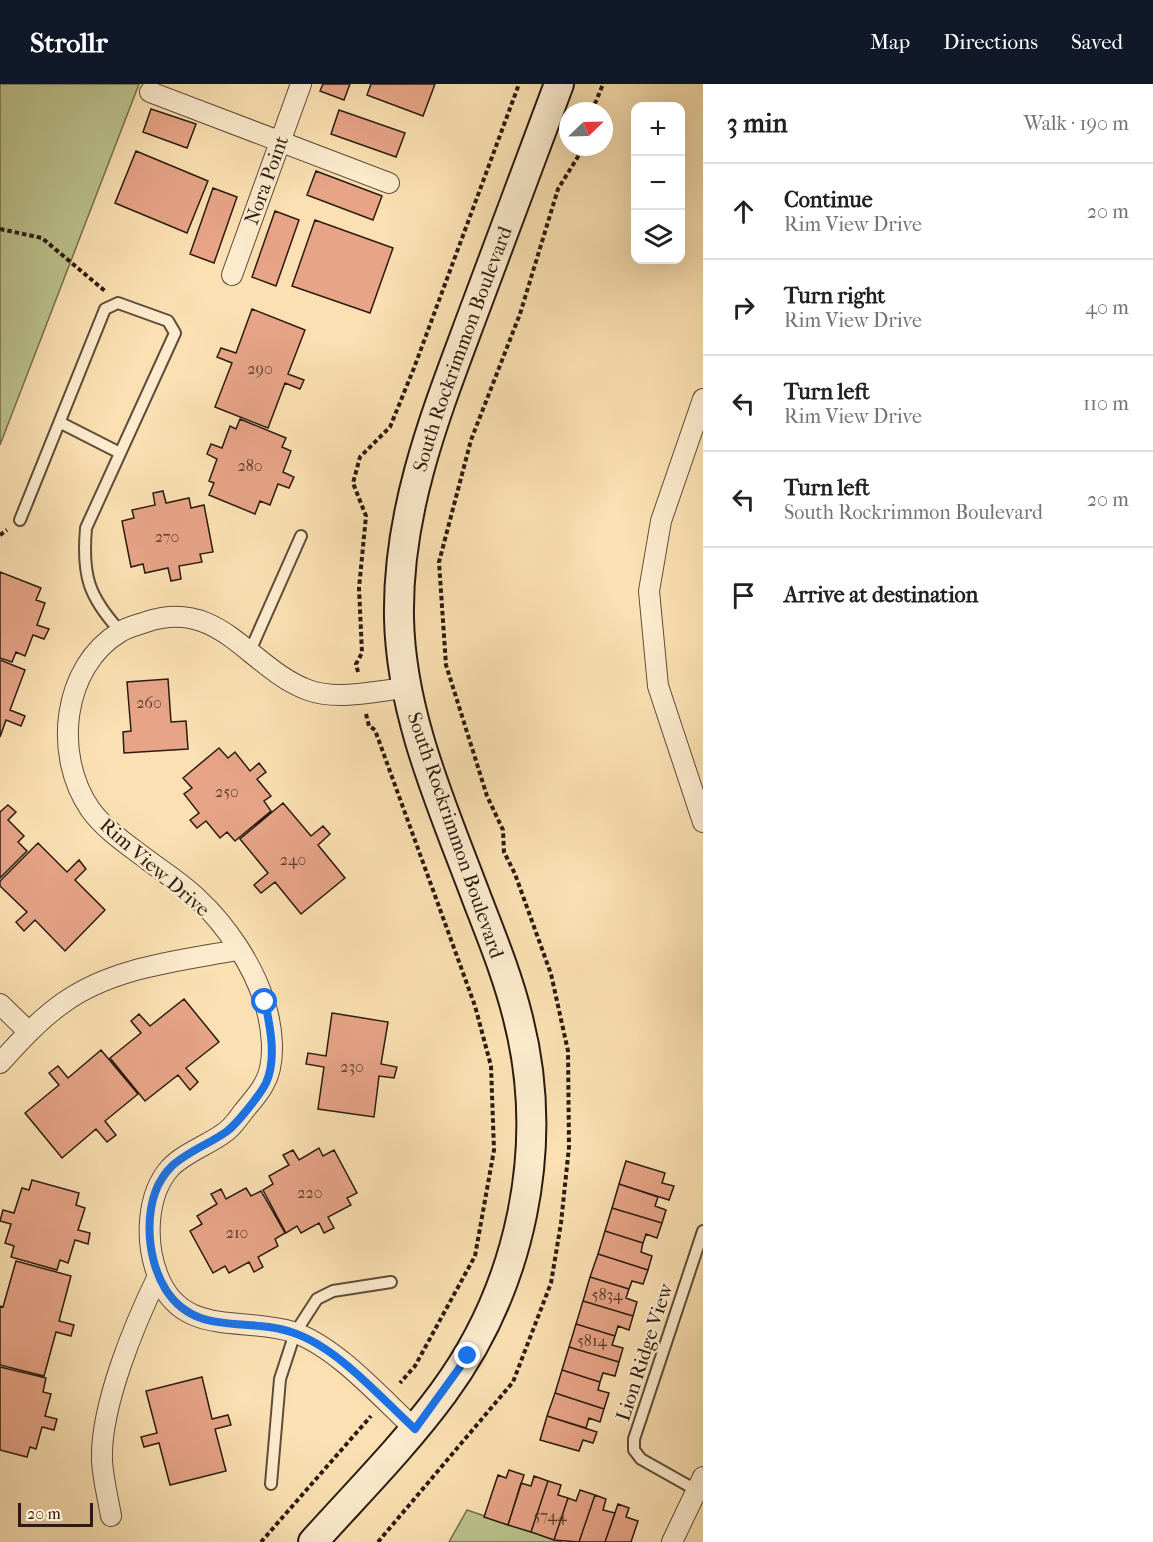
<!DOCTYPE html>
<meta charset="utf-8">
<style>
:root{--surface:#fff;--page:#f2f2f2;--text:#202124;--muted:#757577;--line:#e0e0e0;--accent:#111827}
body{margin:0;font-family:"IM FELL French Canon",serif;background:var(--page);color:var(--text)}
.controls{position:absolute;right:18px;top:18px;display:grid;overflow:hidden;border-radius:12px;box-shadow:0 6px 24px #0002}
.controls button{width:54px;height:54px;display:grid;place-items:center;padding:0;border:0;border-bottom:2px solid var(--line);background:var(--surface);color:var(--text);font:30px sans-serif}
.compass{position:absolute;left:559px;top:18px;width:54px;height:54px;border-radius:50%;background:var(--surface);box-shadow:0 6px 24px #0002;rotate:67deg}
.scale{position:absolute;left:18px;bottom:15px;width:75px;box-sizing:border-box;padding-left:6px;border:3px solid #2b1b11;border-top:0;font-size:16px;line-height:21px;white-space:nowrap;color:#2b1b11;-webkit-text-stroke:4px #fcebcd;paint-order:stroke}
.stop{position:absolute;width:18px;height:18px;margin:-14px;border:4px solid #1a73e8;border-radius:50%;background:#fff}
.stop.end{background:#1a73e8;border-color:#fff;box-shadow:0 2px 6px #0008}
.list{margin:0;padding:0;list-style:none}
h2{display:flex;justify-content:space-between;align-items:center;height:78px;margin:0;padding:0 24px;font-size:26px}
h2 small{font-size:20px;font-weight:400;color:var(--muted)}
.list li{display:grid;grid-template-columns:39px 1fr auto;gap:18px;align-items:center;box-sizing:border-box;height:96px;padding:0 24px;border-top:2px solid var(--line)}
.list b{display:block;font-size:22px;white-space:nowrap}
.list p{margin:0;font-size:20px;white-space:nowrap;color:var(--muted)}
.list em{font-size:20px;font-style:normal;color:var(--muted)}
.icon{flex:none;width:33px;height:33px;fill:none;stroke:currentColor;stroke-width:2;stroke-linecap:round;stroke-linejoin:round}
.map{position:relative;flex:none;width:703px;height:1458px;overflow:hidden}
header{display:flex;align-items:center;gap:36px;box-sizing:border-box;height:84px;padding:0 30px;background:var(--accent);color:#fff}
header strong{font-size:28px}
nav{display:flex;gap:33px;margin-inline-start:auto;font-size:21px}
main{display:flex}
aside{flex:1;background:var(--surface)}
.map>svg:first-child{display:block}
.green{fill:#bcc38e;stroke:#746f50;stroke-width:1.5}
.building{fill:#e7a487;stroke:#2b1b11;stroke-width:1.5}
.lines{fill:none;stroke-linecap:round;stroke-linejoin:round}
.service-casing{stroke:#5f4c39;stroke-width:14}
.minor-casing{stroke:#5f4c39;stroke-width:22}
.secondary-casing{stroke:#2b1b11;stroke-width:32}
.path{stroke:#2b1b11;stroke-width:4;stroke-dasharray:4.5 3;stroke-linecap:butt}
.service{stroke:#fcebcd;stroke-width:10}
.minor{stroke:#fcebcd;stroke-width:20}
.secondary{stroke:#fcebcd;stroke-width:28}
.route{stroke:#1a73e8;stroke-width:8}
.labels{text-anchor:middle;stroke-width:5;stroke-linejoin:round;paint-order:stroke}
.number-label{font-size:16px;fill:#5a3d2e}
.street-label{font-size:20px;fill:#2b1b11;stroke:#fcebcd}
</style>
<header>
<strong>Strollr</strong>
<nav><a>Map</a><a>Directions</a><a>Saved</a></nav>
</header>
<main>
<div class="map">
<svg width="703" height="1458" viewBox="0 0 703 1458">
<rect width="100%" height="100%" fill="#fae0b2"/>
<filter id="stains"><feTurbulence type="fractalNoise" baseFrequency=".00333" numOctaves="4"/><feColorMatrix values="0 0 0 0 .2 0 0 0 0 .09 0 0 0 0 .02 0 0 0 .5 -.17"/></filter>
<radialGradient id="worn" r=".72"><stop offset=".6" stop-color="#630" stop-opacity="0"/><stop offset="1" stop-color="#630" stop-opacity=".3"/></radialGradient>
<path class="green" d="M 0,0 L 139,0 L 0,361 Z
M 467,1426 L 562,1458 L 449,1458 Z"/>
<path class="building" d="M 323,0 L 350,0 L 344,16 L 320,7 Z
M 371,0 L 435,0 L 423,32 L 367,11 Z
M 151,25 L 196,40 L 187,64 L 143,48 Z
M 339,26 L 405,49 L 396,73 L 331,50 Z
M 136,67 L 208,97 L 187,149 L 115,119 Z
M 316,87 L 382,112 L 373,136 L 307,111 Z
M 213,104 L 237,113 L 214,179 L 190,170 Z
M 275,127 L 299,136 L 276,202 L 252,193 Z
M 315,136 L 393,164 L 370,229 L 292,202 Z
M 252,225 L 305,246 L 288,290 L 304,296 L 300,305 L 285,299 L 268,344 L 215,323 L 232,279 L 217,273 L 221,264 L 236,269 Z
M 240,335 L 286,354 L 282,363 L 291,367 L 283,388 L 294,393 L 289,404 L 278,400 L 270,421 L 260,417 L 255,430 L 209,411 L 214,399 L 209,397 L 217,375 L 207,370 L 211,360 L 222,364 L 230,342 L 236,345 Z
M 163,407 L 166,419 L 189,414 L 191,424 L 204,421 L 213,468 L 200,470 L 202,478 L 179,482 L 181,495 L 171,497 L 168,484 L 145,489 L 143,480 L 131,483 L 122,437 L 134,434 L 132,426 L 155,421 L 153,409 Z
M 0,488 L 41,504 L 36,516 L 45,519 L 37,541 L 49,545 L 44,555 L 33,551 L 25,572 L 16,568 L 12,578 L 0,574 Z
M 0,576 L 25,586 L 10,626 L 25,632 L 21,642 L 6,636 L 0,653 Z
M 168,595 L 171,638 L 186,637 L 188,665 L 124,669 L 123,648 L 131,647 L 127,598 Z
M 219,664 L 228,674 L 235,668 L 250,687 L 259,679 L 266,688 L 257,695 L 271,712 L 264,717 L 271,727 L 235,757 L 227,748 L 220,754 L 206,737 L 197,744 L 190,736 L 199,729 L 184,710 L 192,704 L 183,694 Z
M 283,719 L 311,752 L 323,742 L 330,750 L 318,761 L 345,794 L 301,830 L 275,798 L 261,809 L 254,801 L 268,789 L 240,755 Z
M 8,721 L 16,728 L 8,736 L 24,752 L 18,758 L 27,767 L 0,794 L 0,728 Z
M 38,759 L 67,788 L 79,776 L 86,785 L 75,796 L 105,826 L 65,867 L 35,836 L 24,847 L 16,838 L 27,828 L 0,802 L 0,797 Z
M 184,915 L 219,958 L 186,984 L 198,998 L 190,1006 L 178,991 L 145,1017 L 110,974 L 141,949 L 131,937 L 139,930 L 150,942 Z
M 332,929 L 388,938 L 381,980 L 397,983 L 394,994 L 379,992 L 374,1033 L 318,1025 L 324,983 L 306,980 L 308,969 L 326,972 Z
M 101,966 L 138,1010 L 105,1037 L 116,1051 L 107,1058 L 96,1045 L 62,1074 L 25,1029 L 59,1001 L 49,989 L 58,982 L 68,994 Z
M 319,1064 L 323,1072 L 334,1066 L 357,1109 L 347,1114 L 351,1121 L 328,1133 L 334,1144 L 324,1149 L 319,1139 L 301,1149 L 297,1142 L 286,1149 L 263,1106 L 273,1100 L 269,1092 L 289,1081 L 283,1071 L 293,1066 L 299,1076 Z
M 626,1077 L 665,1089 L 662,1099 L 674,1102 L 669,1116 L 619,1100 Z
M 32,1096 L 79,1109 L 76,1121 L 85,1124 L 78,1146 L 90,1149 L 88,1160 L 75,1156 L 68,1179 L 60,1176 L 57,1186 L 11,1173 L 14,1162 L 5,1159 L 11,1140 L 0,1137 L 3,1126 L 14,1129 L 22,1104 L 29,1106 Z
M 619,1100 L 658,1113 L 655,1122 L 666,1126 L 662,1139 L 612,1124 Z
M 246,1104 L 251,1112 L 261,1107 L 285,1149 L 275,1155 L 278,1162 L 258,1173 L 263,1183 L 254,1188 L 249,1178 L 229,1189 L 225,1182 L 213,1189 L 190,1147 L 202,1140 L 197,1132 L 217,1120 L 211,1110 L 221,1105 L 226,1115 Z
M 612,1124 L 662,1139 L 657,1154 L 646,1150 L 643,1159 L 605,1147 Z
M 605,1147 L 643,1159 L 641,1168 L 652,1172 L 648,1186 L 598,1170 Z
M 598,1170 L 648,1186 L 643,1200 L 632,1197 L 629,1205 L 590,1193 Z
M 16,1177 L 71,1192 L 59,1237 L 74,1241 L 71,1252 L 56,1248 L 44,1292 L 0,1281 L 0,1222 L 3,1223 Z
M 590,1193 L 629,1205 L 626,1214 L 637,1218 L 633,1232 L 583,1217 Z
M 583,1217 L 633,1232 L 629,1246 L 618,1242 L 615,1252 L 576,1240 Z
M 576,1240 L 615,1252 L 612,1261 L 623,1264 L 619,1278 L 569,1263 Z
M 569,1263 L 619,1278 L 615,1292 L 603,1289 L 600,1298 L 562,1286 Z
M 0,1283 L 46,1294 L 43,1308 L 51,1310 L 45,1332 L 57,1335 L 54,1346 L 42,1343 L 36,1365 L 30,1363 L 27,1373 L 0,1366 Z
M 562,1286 L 600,1298 L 598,1306 L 609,1309 L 604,1325 L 555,1309 Z
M 202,1293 L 212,1335 L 228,1331 L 231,1341 L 215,1345 L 226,1387 L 170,1401 L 159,1359 L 144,1363 L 141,1353 L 157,1349 L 146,1307 Z
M 555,1309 L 604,1325 L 600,1338 L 589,1334 L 586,1344 L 547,1332 Z
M 547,1332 L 597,1348 L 593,1359 L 583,1356 L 579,1367 L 540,1356 Z
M 509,1386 L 524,1391 L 508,1441 L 484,1433 L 498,1391 L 506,1394 Z
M 534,1392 L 548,1397 L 531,1448 L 508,1441 L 521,1399 L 531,1402 Z
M 548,1397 L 561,1401 L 558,1411 L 568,1414 L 554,1456 L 531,1448 Z
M 580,1406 L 595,1411 L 579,1458 L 554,1456 L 568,1414 L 576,1417 Z
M 595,1411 L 606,1415 L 603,1426 L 615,1429 L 605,1458 L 579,1458 Z
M 618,1420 L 629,1424 L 626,1433 L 638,1437 L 631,1458 L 605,1458 Z"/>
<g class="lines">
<defs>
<path id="service" d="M 61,339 L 120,369
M 20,436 L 105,225 L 118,219 L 168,237 L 175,249 L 86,444 C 82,491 88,512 120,547
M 250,567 L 301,452
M 271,1400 L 280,1295 L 295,1249 L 317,1215 L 333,1207 L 391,1198
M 696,1406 L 641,1375 L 634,1366 L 634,1355 L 703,1147"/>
<path id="minor" d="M 150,8 L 389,99
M 232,191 L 301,0
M 703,315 L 661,437 L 649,507 L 658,602 L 703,738
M 406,604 C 375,607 338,617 308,606 C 249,584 220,513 146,538 C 138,541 127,543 120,548 C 62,583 53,671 90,725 C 105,746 128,761 149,777 C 165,789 184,801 199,816 C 226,841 253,881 264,917 C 272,940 277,978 264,1000 C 259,1010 250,1019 243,1028 C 237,1036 232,1044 224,1049 C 208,1061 184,1069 170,1084 C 146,1111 145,1159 158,1192 C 182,1254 243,1232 293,1248 C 337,1263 381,1314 415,1345
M 0,920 L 29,948
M 0,979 C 20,957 39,936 63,919 C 113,883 179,877 237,866
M 111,1432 C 108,1414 103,1395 102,1377 C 100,1323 134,1241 158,1192
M 672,1458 L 703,1393"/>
<g id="secondary">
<path id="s1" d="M 313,1458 C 357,1409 404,1362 443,1309 C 521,1203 551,1063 518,934 C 508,893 492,854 477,815 C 443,724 401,632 399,534 C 397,426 436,329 473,230 C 502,153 530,77 559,0"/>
</g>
</defs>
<use href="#service" class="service-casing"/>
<use href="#minor" class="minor-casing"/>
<use href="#secondary" class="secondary-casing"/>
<path class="path" d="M 592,27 L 603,0
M 0,145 L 42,154 L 105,207
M 0,451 L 7,446
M 358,588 L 356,580 L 362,569 L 359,504 L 366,432 L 353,399 L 360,373 L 390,343 L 414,284 L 519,0
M 366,630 L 369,642 L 375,646 L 475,922 L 491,982 L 494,1066 L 475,1172 L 415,1282 L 400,1299
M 261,1458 L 371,1332
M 378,1458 L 513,1298 L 551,1199 L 561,1139 L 569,1063 L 568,967 L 551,890 L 515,790 L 504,768 L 503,746 L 487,712 L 446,581 L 439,478 L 471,356 L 520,230 L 558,105 L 584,63"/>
<use href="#service" class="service"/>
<use href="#minor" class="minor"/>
<use href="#secondary" class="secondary"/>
</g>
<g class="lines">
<path class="route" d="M 265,918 C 270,942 277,975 266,999 C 260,1011 236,1041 226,1048 C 209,1060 187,1068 172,1082 C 141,1112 145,1173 166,1206 C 197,1254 248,1232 294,1249 C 338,1264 381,1314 415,1345 L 468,1272"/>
</g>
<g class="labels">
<g class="number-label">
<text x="260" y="290">290</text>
<text x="250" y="387">280</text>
<text x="167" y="458">270</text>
<text x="149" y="624">260</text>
<text x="227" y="713">250</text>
<text x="293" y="781">240</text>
<text x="352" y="988">230</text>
<text x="310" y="1114">220</text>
<text x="237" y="1154">210</text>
<text x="607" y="1216">5834</text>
<text x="592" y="1262">5814</text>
<text x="550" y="1437">5744</text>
</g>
<g class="street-label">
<text transform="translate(266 96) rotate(-70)" y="7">Nora Point</text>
<text dy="7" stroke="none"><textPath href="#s1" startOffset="1290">South Rockrimmon Boulevard</textPath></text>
<text transform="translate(456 751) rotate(71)" y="7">South Rockrimmon Boulevard</text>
<text transform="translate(155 783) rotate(41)" y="7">Rim View Drive</text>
<text transform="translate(644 1268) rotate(-72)" y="7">Lion Ridge View</text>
</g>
</g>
<rect width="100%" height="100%" filter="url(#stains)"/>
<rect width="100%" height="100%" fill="url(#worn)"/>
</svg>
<div class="controls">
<button>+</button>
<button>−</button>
<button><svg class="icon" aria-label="layers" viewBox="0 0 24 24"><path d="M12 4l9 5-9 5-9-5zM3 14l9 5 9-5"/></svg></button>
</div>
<svg class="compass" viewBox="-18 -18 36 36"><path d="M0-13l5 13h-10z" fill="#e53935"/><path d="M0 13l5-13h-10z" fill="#757577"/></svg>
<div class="scale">20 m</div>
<div class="stop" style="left:265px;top:918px"></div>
<div class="stop end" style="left:468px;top:1272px"></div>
</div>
<aside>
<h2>3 min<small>Walk · 190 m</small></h2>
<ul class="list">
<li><svg class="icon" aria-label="ahead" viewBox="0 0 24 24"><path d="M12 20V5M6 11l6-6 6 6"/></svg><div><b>Continue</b><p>Rim View Drive</p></div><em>20 m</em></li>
<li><svg class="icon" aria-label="right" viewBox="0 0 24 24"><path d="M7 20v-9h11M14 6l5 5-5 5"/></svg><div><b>Turn right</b><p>Rim View Drive</p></div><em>40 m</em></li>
<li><svg class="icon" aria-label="left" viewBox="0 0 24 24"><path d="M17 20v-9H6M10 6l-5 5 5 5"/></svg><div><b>Turn left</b><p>Rim View Drive</p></div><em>110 m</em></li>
<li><svg class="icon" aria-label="left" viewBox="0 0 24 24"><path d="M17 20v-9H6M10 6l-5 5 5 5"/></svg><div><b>Turn left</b><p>South Rockrimmon Boulevard</p></div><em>20 m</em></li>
<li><svg class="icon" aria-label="arrive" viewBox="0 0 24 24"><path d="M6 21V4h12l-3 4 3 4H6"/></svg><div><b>Arrive at destination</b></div></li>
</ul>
</aside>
</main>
